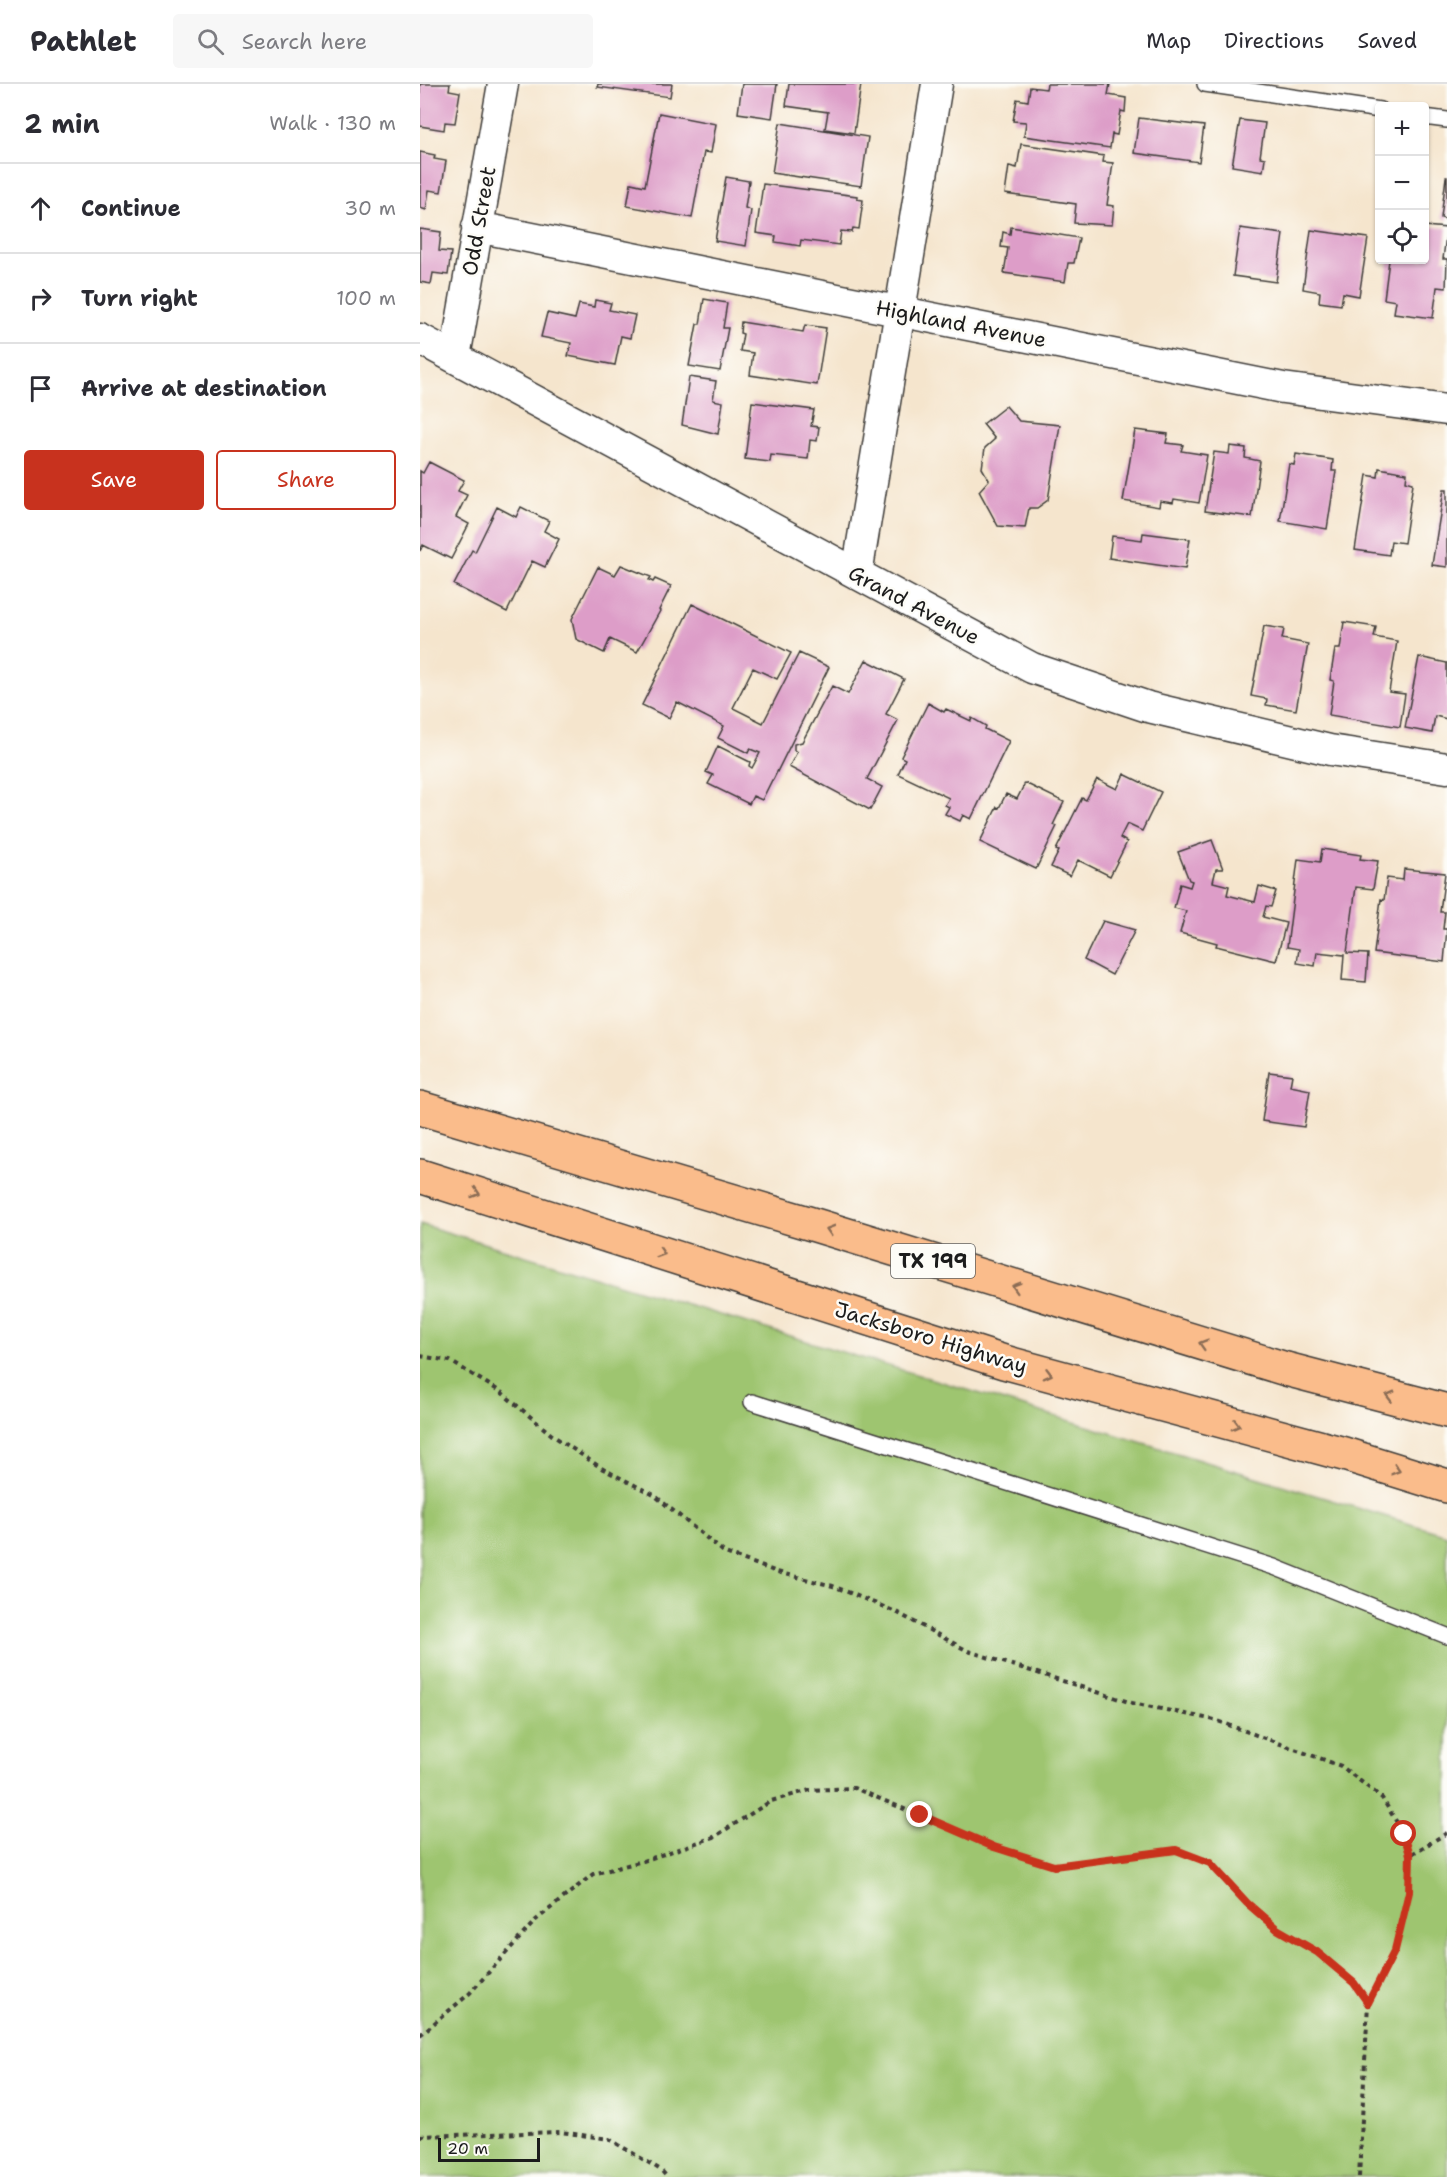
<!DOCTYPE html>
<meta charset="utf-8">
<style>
:root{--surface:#fff;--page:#f7f7f7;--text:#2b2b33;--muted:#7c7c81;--line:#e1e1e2;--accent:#c8321e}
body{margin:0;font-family:"Shantell Sans",sans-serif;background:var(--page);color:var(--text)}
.controls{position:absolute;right:18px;top:18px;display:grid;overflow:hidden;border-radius:6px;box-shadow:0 2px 4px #0004}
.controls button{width:54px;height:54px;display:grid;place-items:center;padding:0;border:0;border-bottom:2px solid var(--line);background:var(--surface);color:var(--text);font:30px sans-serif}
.scale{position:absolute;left:18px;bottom:15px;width:102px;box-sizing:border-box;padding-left:6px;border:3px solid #1c1c1c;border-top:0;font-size:16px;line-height:21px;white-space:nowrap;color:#1c1c1c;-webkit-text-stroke:4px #fdfcf7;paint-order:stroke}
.stop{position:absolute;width:18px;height:18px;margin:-14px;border:4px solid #c8321e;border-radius:50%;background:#fff}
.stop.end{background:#c8321e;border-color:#fff;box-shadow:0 2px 6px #0008}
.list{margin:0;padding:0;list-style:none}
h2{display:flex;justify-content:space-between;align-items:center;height:78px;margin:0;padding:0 24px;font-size:26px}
h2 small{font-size:20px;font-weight:400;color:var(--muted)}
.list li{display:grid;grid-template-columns:39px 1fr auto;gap:18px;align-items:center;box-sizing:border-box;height:90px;padding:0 24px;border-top:2px solid var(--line)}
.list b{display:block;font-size:22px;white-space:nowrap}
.list em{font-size:20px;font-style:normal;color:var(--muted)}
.actions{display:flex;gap:12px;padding:18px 24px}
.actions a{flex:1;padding:14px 0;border:2px solid var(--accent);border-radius:6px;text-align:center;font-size:21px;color:var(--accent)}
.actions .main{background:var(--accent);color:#fff}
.icon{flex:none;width:33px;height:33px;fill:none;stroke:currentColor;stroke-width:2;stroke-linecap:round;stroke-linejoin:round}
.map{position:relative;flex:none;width:1027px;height:2093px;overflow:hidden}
header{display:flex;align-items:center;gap:36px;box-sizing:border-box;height:84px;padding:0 30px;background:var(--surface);border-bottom:2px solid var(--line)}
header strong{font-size:28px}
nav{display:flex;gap:33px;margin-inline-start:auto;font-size:21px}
.search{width:420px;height:54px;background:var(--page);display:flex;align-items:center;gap:15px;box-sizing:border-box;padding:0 21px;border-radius:6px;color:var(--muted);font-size:22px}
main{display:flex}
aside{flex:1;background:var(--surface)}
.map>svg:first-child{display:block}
.green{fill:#9ec570;stroke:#5d7046;stroke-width:1.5}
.building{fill:#dd9dc8}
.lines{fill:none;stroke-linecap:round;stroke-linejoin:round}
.service-casing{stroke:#3d3a37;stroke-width:18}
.minor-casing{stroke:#3d3a37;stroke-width:33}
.primary-casing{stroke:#3d3a37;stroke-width:36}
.path{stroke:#3d3a37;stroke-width:4;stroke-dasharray:4.5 4.5;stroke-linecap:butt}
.service{stroke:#fff;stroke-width:15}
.minor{stroke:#fff;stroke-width:30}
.primary{stroke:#fabc8b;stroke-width:33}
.oneway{stroke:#8b6c54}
.route{stroke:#c8321e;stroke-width:8}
.labels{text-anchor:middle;stroke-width:5;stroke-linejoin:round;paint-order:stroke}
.shield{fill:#fdfcf7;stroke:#605f5e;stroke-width:1.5}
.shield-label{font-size:20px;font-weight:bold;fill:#1c1c1c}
.street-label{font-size:21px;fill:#1c1c1c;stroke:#fdfcf7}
</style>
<header>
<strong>Pathlet</strong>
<div class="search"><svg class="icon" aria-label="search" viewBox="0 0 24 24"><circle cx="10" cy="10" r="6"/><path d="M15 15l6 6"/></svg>Search here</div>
<nav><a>Map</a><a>Directions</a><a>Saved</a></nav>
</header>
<main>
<aside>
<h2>2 min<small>Walk · 130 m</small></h2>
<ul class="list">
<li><svg class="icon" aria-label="ahead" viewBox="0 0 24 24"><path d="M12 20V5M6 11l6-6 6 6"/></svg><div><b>Continue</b></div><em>30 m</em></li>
<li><svg class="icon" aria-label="right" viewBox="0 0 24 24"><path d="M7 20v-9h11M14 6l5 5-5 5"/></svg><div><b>Turn right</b></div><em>100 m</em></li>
<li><svg class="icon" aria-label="arrive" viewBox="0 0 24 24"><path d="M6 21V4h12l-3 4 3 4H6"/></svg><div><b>Arrive at destination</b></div></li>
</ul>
<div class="actions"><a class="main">Save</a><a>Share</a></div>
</aside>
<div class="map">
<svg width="1027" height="2093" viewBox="0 0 1027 2093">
<rect width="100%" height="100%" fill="#fdfcf7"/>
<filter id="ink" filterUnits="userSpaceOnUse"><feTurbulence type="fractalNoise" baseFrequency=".0167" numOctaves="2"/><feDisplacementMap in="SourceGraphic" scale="12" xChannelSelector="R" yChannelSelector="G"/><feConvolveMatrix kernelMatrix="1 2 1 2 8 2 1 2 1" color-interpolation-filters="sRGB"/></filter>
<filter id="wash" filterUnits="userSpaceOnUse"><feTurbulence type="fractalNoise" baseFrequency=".008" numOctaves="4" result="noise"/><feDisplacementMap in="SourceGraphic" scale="24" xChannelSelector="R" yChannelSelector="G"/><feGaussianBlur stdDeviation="1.35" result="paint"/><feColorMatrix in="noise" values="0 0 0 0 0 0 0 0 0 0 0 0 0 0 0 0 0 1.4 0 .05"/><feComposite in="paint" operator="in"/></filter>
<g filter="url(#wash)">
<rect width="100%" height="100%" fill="#f5e5cd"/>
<path class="green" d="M 0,1140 L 1027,1451 L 1027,2093 L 0,2093 Z"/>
<g id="blocks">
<path class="building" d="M 0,0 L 30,0 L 29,6 L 40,8 L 35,39 L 25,38 L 24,46 L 0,42 Z
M 178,0 L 252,0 L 250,13 L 177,3 Z
M 322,0 L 357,0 L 352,34 L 318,29 Z
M 369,0 L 441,0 L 434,49 L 405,45 L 408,28 L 366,22 Z
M 627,0 L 690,0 L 688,11 L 706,14 L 705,28 L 701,27 L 697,51 L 692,50 L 690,64 L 604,52 L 606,38 L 593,37 L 597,15 L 608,17 L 610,3 L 626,5 Z
M 239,29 L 296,40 L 291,69 L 284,68 L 272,134 L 207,122 L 211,99 L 225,102 Z
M 719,34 L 784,42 L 779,78 L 714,69 Z
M 820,36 L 845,39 L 840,73 L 845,74 L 843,87 L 812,82 Z
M 360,39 L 448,53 L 441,102 L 352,89 Z
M 601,60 L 684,72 L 683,78 L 693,79 L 687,121 L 694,122 L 692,141 L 654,139 L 656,120 L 585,110 L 589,82 L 597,84 Z
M 0,68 L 15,71 L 14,75 L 26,77 L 21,108 L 9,106 L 6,126 L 0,124 Z
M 306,93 L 329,97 L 325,124 L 331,126 L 326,162 L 295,157 Z
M 1026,93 L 1027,93 L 1027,136 L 1021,134 Z
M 343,100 L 437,112 L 437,115 L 443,116 L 439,145 L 433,144 L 432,148 L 421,147 L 419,161 L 381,156 L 380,162 L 355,158 L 356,152 L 336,149 Z
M 1004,142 L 1027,144 L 1023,175 L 1027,175 L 1026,204 L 1017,203 L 1013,234 L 974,229 L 976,217 L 964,215 L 969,176 L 1004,176 Z
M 591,143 L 659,154 L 654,179 L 648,179 L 645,198 L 584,189 L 588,164 L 581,163 L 583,148 L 590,150 Z
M 820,144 L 863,150 L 856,198 L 813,192 Z
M 0,145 L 21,148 L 19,167 L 31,168 L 28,191 L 13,189 L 11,200 L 0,198 Z
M 891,146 L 948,154 L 939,212 L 923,209 L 921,221 L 899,218 L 900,208 L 883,205 Z
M 284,215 L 307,219 L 303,244 L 308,244 L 300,287 L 269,282 L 277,240 L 280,240 Z
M 175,216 L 191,219 L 189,226 L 215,231 L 210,254 L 201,252 L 195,281 L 148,272 L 151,259 L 121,253 L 127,229 L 155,235 L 159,220 L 174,223 Z
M 321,238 L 383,248 L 385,241 L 406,244 L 397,301 L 330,291 L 333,269 L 320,267 L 323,250 L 320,249 Z
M 269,293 L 296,297 L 293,316 L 303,318 L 298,350 L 262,341 Z
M 332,318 L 394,326 L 391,342 L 399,343 L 397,357 L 390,356 L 388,375 L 351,371 L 350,378 L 325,375 Z
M 586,322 L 599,337 L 640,341 L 628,416 L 617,424 L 609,424 L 605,444 L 578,442 L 559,407 L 569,396 L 562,384 L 565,364 L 575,355 L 563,340 Z
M 715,346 L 748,350 L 746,359 L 763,361 L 761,367 L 787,371 L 779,419 L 754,415 L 753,419 L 740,417 L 739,423 L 703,417 Z
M 810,362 L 826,364 L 825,374 L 840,377 L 832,433 L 785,427 L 794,368 L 809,370 Z
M 876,370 L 913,376 L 912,387 L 916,387 L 907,445 L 860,437 L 869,380 L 874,381 Z
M 9,378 L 44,396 L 38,407 L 47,411 L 36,433 L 49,440 L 31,475 L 3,461 L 0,467 L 0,387 L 3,389 Z
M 959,384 L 987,389 L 986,397 L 993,399 L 984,459 L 971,457 L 969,471 L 935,466 L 947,391 L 958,393 Z
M 1024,405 L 1027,405 L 1027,483 L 1012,481 Z
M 77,423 L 96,433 L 101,423 L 129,437 L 124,447 L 139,455 L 125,483 L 112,477 L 87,528 L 34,501 L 52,466 L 55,468 Z
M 723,449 L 770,455 L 765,485 L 689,474 L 692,452 L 722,456 Z
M 201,481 L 231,493 L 229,496 L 233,498 L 235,495 L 251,502 L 239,526 L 240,527 L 217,568 L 190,555 L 184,569 L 156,555 L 152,535 L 178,483 L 195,491 Z
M 272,520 L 371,569 L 357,595 L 333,584 L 313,624 L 343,639 L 379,569 L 409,583 L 353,696 L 352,696 L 342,716 L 333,712 L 329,720 L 288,700 L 293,691 L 286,688 L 298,662 L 330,678 L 329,682 L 332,684 L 340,669 L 330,665 L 328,669 L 298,654 L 304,642 L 257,618 L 249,634 L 222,621 Z
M 924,538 L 956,543 L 954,553 L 977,557 L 969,608 L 985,610 L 980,643 L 909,631 L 914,597 L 910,596 L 915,565 L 920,565 Z
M 844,542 L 864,545 L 862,555 L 888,560 L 876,626 L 846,621 L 847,615 L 831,612 Z
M 999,573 L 1027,579 L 1027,635 L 1015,632 L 1012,649 L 985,644 Z
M 446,576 L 484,595 L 466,630 L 478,636 L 447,695 L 462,703 L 450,726 L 369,683 L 377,668 L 374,666 L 374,660 L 382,658 L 412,602 L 428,610 Z
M 508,619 L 524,628 L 526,625 L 551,637 L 552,634 L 566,642 L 565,645 L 589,657 L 551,735 L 543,731 L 540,737 L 525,730 L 529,723 L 525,721 L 529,714 L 478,690 L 485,675 L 481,673 Z
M 704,690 L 741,708 L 722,747 L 707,740 L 700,754 L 707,758 L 690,792 L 658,776 L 650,792 L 631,783 L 639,767 L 636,766 L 662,714 L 666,716 L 677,695 L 697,705 Z
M 605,699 L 644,718 L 633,741 L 637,742 L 616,785 L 560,758 L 577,723 L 579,724 L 586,710 L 597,715 Z
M 792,756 L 803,785 L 796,785 L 793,798 L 809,802 L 807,811 L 835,818 L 839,802 L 856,807 L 851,823 L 846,822 L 843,833 L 866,839 L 856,877 L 796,862 L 797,859 L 760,849 L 766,827 L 754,824 L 760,800 L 770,803 L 772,797 L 769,796 L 758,768 Z
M 902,765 L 941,771 L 940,775 L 958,777 L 953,805 L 936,803 L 927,869 L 948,870 L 946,898 L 922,896 L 924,871 L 897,868 L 895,882 L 877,879 L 879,865 L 867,863 L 878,775 L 900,778 Z
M 984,785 L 1025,789 L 1020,828 L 1025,828 L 1023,845 L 1027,845 L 1024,878 L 954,869 L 961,815 L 964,816 L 967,794 L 983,796 Z
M 683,837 L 715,846 L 692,891 L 664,876 Z
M 849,988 L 872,991 L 870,1002 L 890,1006 L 884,1043 L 842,1037 Z"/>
</g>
</g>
<g filter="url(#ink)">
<use href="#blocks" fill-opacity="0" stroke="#3d3a37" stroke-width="1.5"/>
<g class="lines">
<defs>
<path id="service" d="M 785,0 L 960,26
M 1004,33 L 1027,36
M 332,1318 L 854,1483 L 1027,1552"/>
<path id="minor" d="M 57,143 L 863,304 L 1027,326
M 0,255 L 612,584 L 728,623 L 910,666 L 1027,684
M 35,273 L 83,0
M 437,490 L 517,0"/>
<path id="primary" d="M 0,1024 L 395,1141 L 866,1285 L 1027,1327
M 0,1092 L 584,1278 L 924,1370 L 1027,1402"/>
</defs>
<use href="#service" class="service-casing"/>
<use href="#minor" class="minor-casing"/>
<use href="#primary" class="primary-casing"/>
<path class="path" d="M 0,1272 L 30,1277 L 81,1308 L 132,1351 L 183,1385 L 234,1411 L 305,1469 L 357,1488 L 413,1502 L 476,1528 L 548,1567 L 712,1619 L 795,1636 L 921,1682 L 962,1714 L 984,1750 L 990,1771
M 0,1951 L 49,1910 L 116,1836 L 173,1790 L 223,1777 L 294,1753 L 351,1717 L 390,1706 L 434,1704 L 575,1763 L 634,1782 L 756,1766 L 790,1779 L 827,1819 L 857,1845 L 897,1868 L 934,1899 L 948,1919
M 0,2052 L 141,2048 L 189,2055 L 241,2086 L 247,2093
M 939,2093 L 948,1919 L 975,1866 L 989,1808 L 990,1771 L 1027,1749"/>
<use href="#service" class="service"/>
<use href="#minor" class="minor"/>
<use href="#primary" class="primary"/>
</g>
<defs><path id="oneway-chevron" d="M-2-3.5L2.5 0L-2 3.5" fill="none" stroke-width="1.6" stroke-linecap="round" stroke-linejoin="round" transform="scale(1.5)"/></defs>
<g class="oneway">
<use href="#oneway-chevron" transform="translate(56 1109) rotate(18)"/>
<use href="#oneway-chevron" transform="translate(410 1146) rotate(-163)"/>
<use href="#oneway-chevron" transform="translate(241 1169) rotate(18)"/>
<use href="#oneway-chevron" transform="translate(596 1203) rotate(-163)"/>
<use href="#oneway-chevron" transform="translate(783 1260) rotate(-163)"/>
<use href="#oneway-chevron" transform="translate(628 1290) rotate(15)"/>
<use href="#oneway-chevron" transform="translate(970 1312) rotate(-165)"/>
<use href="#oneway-chevron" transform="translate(816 1341) rotate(15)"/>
<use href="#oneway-chevron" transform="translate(976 1386) rotate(17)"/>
</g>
</g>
<g class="lines" filter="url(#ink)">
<path class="route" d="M 500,1731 L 574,1763 L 634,1782 L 756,1766 L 790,1779 L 827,1819 L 857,1845 L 897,1868 L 934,1899 L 948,1919 L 975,1866 L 989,1808 L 990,1771 L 984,1750"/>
</g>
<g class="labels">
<rect class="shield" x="471" y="1160" width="84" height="34" rx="4.5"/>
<g class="shield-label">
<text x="513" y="1184">TX 199</text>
</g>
<g class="street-label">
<text transform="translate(59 137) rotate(-80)" y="7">Odd Street</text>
<text transform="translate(541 240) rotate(11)" y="7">Highland Avenue</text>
<text transform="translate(494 521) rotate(28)" y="7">Grand Avenue</text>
<text transform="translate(511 1254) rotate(17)" y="7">Jacksboro Highway</text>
</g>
</g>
</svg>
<div class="controls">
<button>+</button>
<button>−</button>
<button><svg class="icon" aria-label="locate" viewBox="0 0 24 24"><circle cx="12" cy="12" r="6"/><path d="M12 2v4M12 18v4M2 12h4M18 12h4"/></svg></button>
</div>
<div class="scale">20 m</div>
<div class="stop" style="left:984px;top:1750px"></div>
<div class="stop end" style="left:500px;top:1731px"></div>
</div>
</main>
